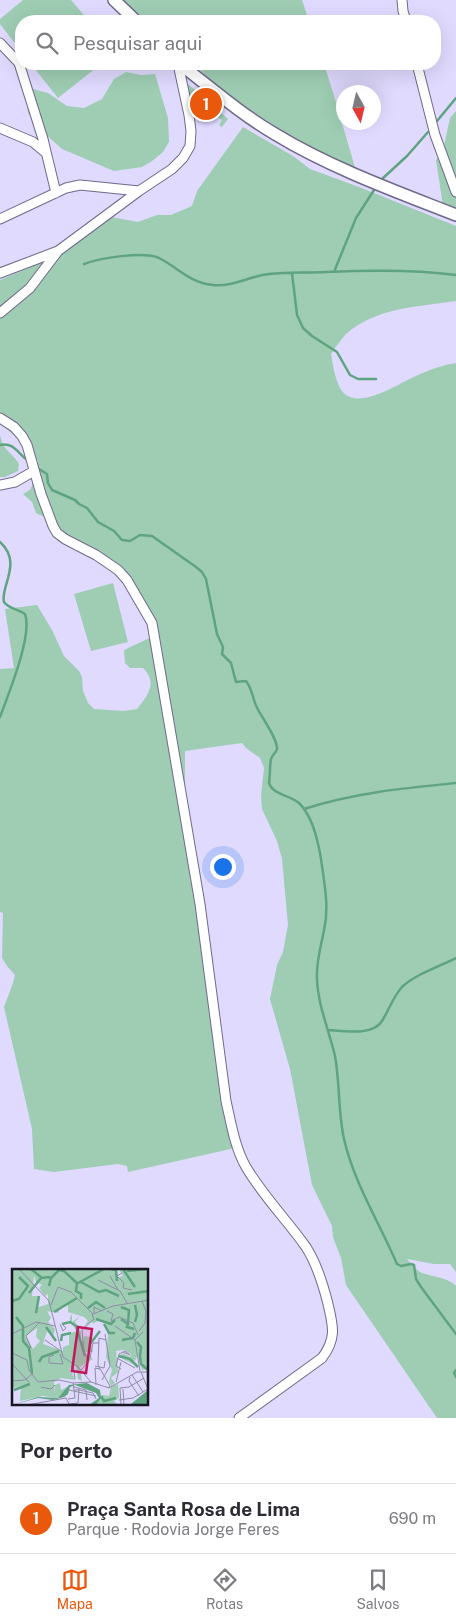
<!DOCTYPE html>
<html lang="pt">
<meta charset="utf-8">
<style>
:root{--surface:#fff;--page:#f2f2f3;--text:#2b2b33;--muted:#7c7c81;--line:#e1e1e2;--accent:#ea580c}
body{margin:0;font-family:"Public Sans",sans-serif;background:var(--page);color:var(--text)}
.compass{position:absolute;left:336px;top:85px;width:45px;height:45px;border-radius:50%;background:var(--surface);box-shadow:0 5px 20px #0002;rotate:172deg}
.you{position:absolute;left:222px;top:866px;width:18px;height:18px;margin:-12px;border:4px solid #fff;border-radius:50%;background:#1a73e8;box-shadow:0 0 0 8px #1a73e833}
.badge{display:grid;place-items:center;width:32px;height:32px;border-radius:50%;background:var(--accent);color:#fff;font-size:16px;font-weight:700}
.pin{position:absolute;translate:-50% -50%;border:2px solid #fff;box-shadow:0 1px 5px #0006}
.list{margin:0;padding:0;list-style:none}
h2{display:flex;justify-content:space-between;align-items:center;height:65px;margin:0;padding:0 20px;font-size:21px}
h2 small{font-size:16px;font-weight:400;color:var(--muted)}
.list li{display:grid;grid-template-columns:32px 1fr auto;gap:15px;align-items:center;box-sizing:border-box;height:70px;padding:0 20px;border-top:1px solid var(--line)}
.list b{display:block;font-size:19px;white-space:nowrap}
.list p{margin:0;font-size:16px;white-space:nowrap;color:var(--muted)}
.list em{font-size:16px;font-style:normal;color:var(--muted)}
.icon{flex:none;width:28px;height:28px;fill:none;stroke:currentColor;stroke-width:2;stroke-linecap:round;stroke-linejoin:round}
.map{position:relative;flex:none;width:456px;height:1418px;overflow:hidden}
.search{position:absolute;background:var(--surface);box-shadow:0 5px 20px #0002;left:15px;right:15px;top:15px;height:55px;display:flex;align-items:center;gap:12px;box-sizing:border-box;padding:0 18px;border-radius:20px;color:var(--muted);font-size:19px}
.sheet{height:135px;background:var(--surface)}
nav{display:flex;justify-content:space-around;align-items:center;box-sizing:border-box;height:70px;border-top:1px solid var(--line);background:var(--surface);font-size:14px;color:var(--muted)}
nav a{display:grid;justify-items:center;gap:2px}
nav .on{color:var(--accent)}
.map>svg:first-child{display:block}
.green{fill:#9ecdb3}
.lines{fill:none;stroke-linecap:round;stroke-linejoin:round}
.stream{stroke:#5fa481;stroke-width:2.5}
.minor-casing{stroke:#6f6a89;stroke-width:11}
.major-casing{stroke:#6f6a89;stroke-width:14}
.minor{stroke:#fff;stroke-width:9}
.major{stroke:#fff;stroke-width:11}
.inset-river{fill:none;stroke:#5fa481;stroke-width:2.5}
.inset-road{fill:none;stroke:#8f8ca6;stroke-width:1}
.view{fill:#c2185b;fill-opacity:0.15;stroke:#c2185b;stroke-width:2.5}
.inset-edge{fill:none;stroke:#181623;stroke-width:2.5}
</style>
<div class="map">
<svg width="456" height="1418" viewBox="0 0 456 1418">
<rect width="100%" height="100%" fill="#dfdafe"/>
<path class="green" d="M 23,0 L 71,0 L 89,21 L 21,21 L 21,51 L 0,24 L 0,19 Z
M 121,0 L 302,0 L 309,21 L 148,21 Z
M 31,64 L 101,64 L 58,98 Z
M 194,64 L 324,64 L 332,89 L 356,171 C 298,141 241,110 194,64 Z
M 126,72 L 141,75 L 155,74 L 168,118 L 169,142 L 163,152 L 152,161 L 142,167 L 114,171 L 62,149 L 42,131 L 28,113 L 25,87 L 48,93 L 67,106 L 84,108 L 102,99 L 114,79 Z
M 188,84 L 228,119 L 222,127 L 219,125 L 222,120 L 198,103 L 193,108 L 191,106 L 186,86 Z
M 456,111 L 456,211 L 443,206 L 436,160 L 443,151 L 450,118 Z
M 243,127 L 293,156 L 310,169 L 359,187 L 456,226 L 456,301 C 417,307 376,307 345,335 C 340,341 335,348 331,354 C 333,365 335,381 342,391 C 358,412 399,383 416,376 C 429,370 442,365 456,363 L 456,1272 L 450,1264 L 434,1264 L 407,1259 C 411,1264 416,1270 422,1273 C 433,1277 447,1277 456,1286 L 456,1418 L 437,1418 L 346,1285 L 341,1258 L 333,1237 L 332,1226 L 312,1185 L 290,1069 L 270,999 L 277,965 L 283,952 L 288,925 L 282,859 L 277,841 L 262,809 L 261,796 L 264,768 L 260,758 L 246,748 L 242,743 L 185,751 L 185,787 L 235,1148 L 128,1172 L 127,1166 L 118,1164 L 54,1172 L 34,1169 L 32,1129 L 4,1007 L 13,983 L 15,975 L 7,966 L 2,958 L 3,913 L 0,912 L 0,669 L 14,668 L 5,609 L 37,605 L 52,630 L 64,656 L 79,671 L 82,677 L 83,691 L 88,703 L 94,709 L 124,711 L 137,709 C 148,695 158,683 143,668 L 130,668 L 125,663 L 124,650 L 156,635 L 128,579 L 69,538 L 53,521 L 36,513 L 32,502 L 23,494 L 31,489 L 38,461 L 30,453 L 22,441 L 0,424 L 0,280 L 57,256 L 111,217 L 138,222 L 157,215 L 171,215 L 192,206 L 197,191 Z
M 0,435 C 3,451 12,452 19,464 L 18,471 L 5,477 L 0,477 Z
M 113,583 L 128,642 L 91,651 L 74,594 Z"/>
<g class="lines">
<path class="stream" d="M 437,121 L 456,98
M 382,179 L 407,156 L 428,132
M 84,264 C 100,258 143,251 159,258 C 179,268 188,282 213,285 C 233,287 250,276 269,274 C 288,272 307,273 326,272 C 369,270 413,269 456,275
M 334,272 L 356,218 L 374,190
M 292,273 L 297,315 L 303,328 L 312,336 L 337,352 L 350,375 L 358,379 L 376,379
M 0,445 C 13,442 17,452 26,459
M 39,469 L 47,474 L 48,483 L 52,490 L 75,500 L 79,504 L 87,508 L 98,522 L 114,531 L 122,540 L 130,541 L 140,535 L 152,536 L 196,567 L 202,572 L 206,579 L 217,634 L 223,647 L 222,654 L 231,663 L 236,682 L 246,681 C 252,689 252,695 255,703 C 258,713 278,738 277,749 C 276,753 272,755 271,759 C 270,762 270,777 269,783 C 273,795 290,795 299,803 C 309,813 315,830 318,844 C 320,851 321,859 322,866 C 325,887 329,909 324,930 C 321,947 316,961 317,979 C 318,1006 329,1030 335,1056 C 340,1083 338,1112 344,1139 C 354,1183 379,1222 397,1264 L 401,1266 L 411,1264 L 414,1265 L 416,1279 L 421,1287 L 456,1334
M 0,542 C 23,563 0,586 4,602 C 9,609 18,609 25,614 C 33,635 8,695 0,717
M 304,809 C 353,793 405,788 456,783
M 328,1030 C 344,1031 373,1036 382,1021 C 389,1010 393,997 402,987 C 414,975 440,966 456,958
M 456,1370 L 454,1373 L 456,1377"/>
<defs>
<path id="minor" d="M 402,0 L 403,11 L 406,21
M 0,43 L 19,63 L 43,139 L 56,193
M 417,64 L 435,135 L 456,192
M 0,128 L 33,142 L 45,152
M 0,219 L 66,188 L 80,185 L 139,191
M 0,273 L 58,251
M 0,313 L 30,288 L 58,251 L 139,191 L 172,169 L 183,158 L 190,146 L 191,131 L 189,115 L 178,64
M 0,418 L 14,427 L 22,436 L 27,445 L 41,494 L 53,526 L 57,533 L 65,539 L 96,555 L 118,570 L 127,580 L 152,623 L 200,904 L 226,1101 C 231,1123 235,1148 246,1167 C 263,1196 287,1220 306,1247 C 317,1264 323,1284 328,1304 C 333,1326 337,1338 322,1358 L 239,1418
M 0,485 L 15,482 L 34,471"/>
<path id="major" d="M 114,0 L 136,21
M 180,64 C 211,88 241,114 275,134 C 331,168 395,191 456,215"/>
</defs>
<use href="#minor" class="minor-casing"/>
<use href="#major" class="major-casing"/>
<use href="#minor" class="minor"/>
<use href="#major" class="major"/>
</g>
<g transform="translate(12 1269)">
<rect width="136" height="136" fill="#dfdafe"/>
<path d="M 0,0 L 103,0 L 107,9 L 111,6 L 106,0 L 136,0 L 136,99 L 130,101 L 126,86 L 121,95 L 107,88 L 111,84 L 118,88 L 119,85 L 112,81 L 104,82 L 106,103 L 99,109 L 103,114 L 99,117 L 97,112 L 100,101 L 94,88 L 96,66 L 93,52 L 88,50 L 81,55 L 80,52 L 71,59 L 76,52 L 72,48 L 56,43 L 56,36 L 48,39 L 46,44 L 35,42 L 39,49 L 36,53 L 43,60 L 41,67 L 35,62 L 31,75 L 51,82 L 51,78 L 57,76 L 57,64 L 66,62 L 58,53 L 58,48 L 60,45 L 60,53 L 68,47 L 63,53 L 69,63 L 69,79 L 72,67 L 78,68 L 81,83 L 73,83 L 81,90 L 68,98 L 70,112 L 66,110 L 64,96 L 58,100 L 63,111 L 49,109 L 42,113 L 43,125 L 43,116 L 48,114 L 49,121 L 57,117 L 46,129 L 31,127 L 8,132 L 9,117 L 0,119 ZM 22,6 L 24,13 L 30,16 L 27,19 L 33,27 L 36,25 L 36,35 L 27,38 L 24,37 L 27,27 L 20,27 ZM 25,59 L 24,68 L 28,72 L 21,80 L 14,67 ZM 106,115 L 107,129 L 102,132 L 106,136 L 84,136 L 90,126 L 97,127 L 99,118 Z" fill="#9ecdb3" fill-rule="evenodd"/>
<path d="M 75,114 L 88,121 L 89,129 L 84,136 L 77,136 L 87,129 L 84,124 L 63,116 L 58,118 L 56,125 L 52,128 L 41,131 L 26,129 L 0,136 L 26,128 L 46,129 L 57,116 ZM 136,121 L 136,136 L 117,136 L 119,135 Z" fill="#5fa481"/>
<path class="inset-river" d="M 19,0 L 30,9 L 38,8M 99,0 L 104,1 L 105,12M 111,0 L 123,18M 115,2 L 134,0M 69,13 L 87,23 L 94,21 L 107,27M 66,14 L 92,0M 37,17 L 39,9 L 47,1 L 52,2 L 65,14 L 64,22 L 69,25 L 69,30M 17,24 L 29,9M 116,25 L 137,22M 0,32 L 7,30 L 16,17 L 7,8M 123,36 L 125,46 L 123,53M 109,38 L 117,41 L 116,54M 76,39 L 84,33 L 93,39M 42,43 L 65,29M 24,44 L 27,27M 4,48 L 11,57 L 11,72 L 17,79 L 20,104M 84,50 L 99,55 L 103,51M 109,50 L 116,55 L 115,58 L 122,60M 50,55 L 58,53 L 64,57 L 73,87M 92,55 L 97,64 L 103,64M 34,58 L 44,72M 110,71 L 121,69 L 123,64M 49,72 L 50,66 L 59,64M 125,73 L 129,78 L 128,88M 78,75 L 88,62M 107,87 L 118,90 L 126,98M 128,88 L 129,95 L 136,101M 27,93 L 30,88 L 47,82M 2,121 L 18,115M 89,127 L 92,132 L 104,129"/>
<path class="inset-road" d="M 7,0 L 37,32 L 51,88 L 66,98 L 79,113 L 97,119 L 125,103 L 137,103M 110,4 L 105,7 L 112,14 L 111,19 L 120,21M 98,7 L 106,21M 86,11 L 108,22 L 115,34M 39,36 L 46,18 L 59,23 L 81,45 L 101,37 L 137,31M 95,42 L 101,45 L 99,52 L 107,48 L 121,54 L 126,66M 82,45 L 82,38 L 90,42M 48,55 L 51,62 L 54,59 L 51,56M 103,57 L 123,71M 127,62 L 133,54 L 134,42 L 130,32M 0,65 L 24,53 L 43,57M 33,71 L 49,82M 94,71 L 87,69 L 86,96 L 98,117 L 96,119M 19,79 L 14,67 L 28,53M 0,84 L 15,91 L 17,101 L 26,113 L 47,111 L 61,114M 42,86 L 37,88 L 37,94 L 51,95 L 48,85M 78,89 L 81,74 L 87,74M 105,89 L 123,99M 0,95 L 17,113M 61,95 L 63,110M 83,97 L 92,99 L 93,92M 109,100 L 104,97 L 107,85 L 113,82 L 118,86 L 111,83M 69,101 L 77,92 L 72,84 L 70,61 L 82,50 L 80,45M 128,102 L 123,71 L 131,63M 120,106 L 131,123M 118,108 L 117,112 L 127,127M 90,111 L 98,97 L 93,65M 0,112 L 13,111 L 21,104M 104,113 L 109,93M 84,116 L 83,99 L 88,100M 29,118 L 39,120 L 43,116M 62,118 L 74,121 L 75,131M 67,119 L 67,121 L 81,124 L 84,130M 108,119 L 117,118 L 132,109M 108,119 L 109,136M 111,120 L 112,136M 57,121 L 84,127M 56,130 L 63,129 L 61,114 L 79,113M 107,131 L 121,129 L 136,120 L 129,103M 15,136 L 54,129 L 57,135 L 66,134 L 67,121 L 62,121"/>
<path class="view" d="M 66,58 L 80,60 L 74,104 L 60,102 Z"/>
<rect width="136" height="136" class="inset-edge"/>
</g>
</svg>
<svg class="compass" viewBox="-18 -18 36 36"><path d="M0-13l5 13h-10z" fill="#e53935"/><path d="M0 13l5-13h-10z" fill="#7c7c81"/></svg>
<div class="you"></div>
<div class="pin badge" style="left:206px;top:104px">1</div>
<div class="search"><svg class="icon" aria-label="search" viewBox="0 0 24 24"><circle cx="10" cy="10" r="6"/><path d="M15 15l6 6"/></svg>Pesquisar aqui</div>
</div>
<section class="sheet">
<h2>Por perto<small></small></h2>
<ul class="list">
<li><span class="badge">1</span><div><b>Praça Santa Rosa de Lima</b><p>Parque · Rodovia Jorge Feres</p></div><em>690 m</em></li>
</ul>
</section>
<nav>
<a class="on"><svg class="icon" aria-label="map" viewBox="0 0 24 24"><path d="M3 6l6-2 6 2 6-2v14l-6 2-6-2-6 2zM9 4v14M15 6v14"/></svg>Mapa</a>
<a><svg class="icon" aria-label="directions" viewBox="0 0 24 24"><path d="M12 3l9 9-9 9-9-9zM9 14v-3h6M13 9l2 2-2 2"/></svg>Rotas</a>
<a><svg class="icon" aria-label="saved" viewBox="0 0 24 24"><path d="M7 4h10v16l-5-4-5 4z"/></svg>Salvos</a>
</nav>
